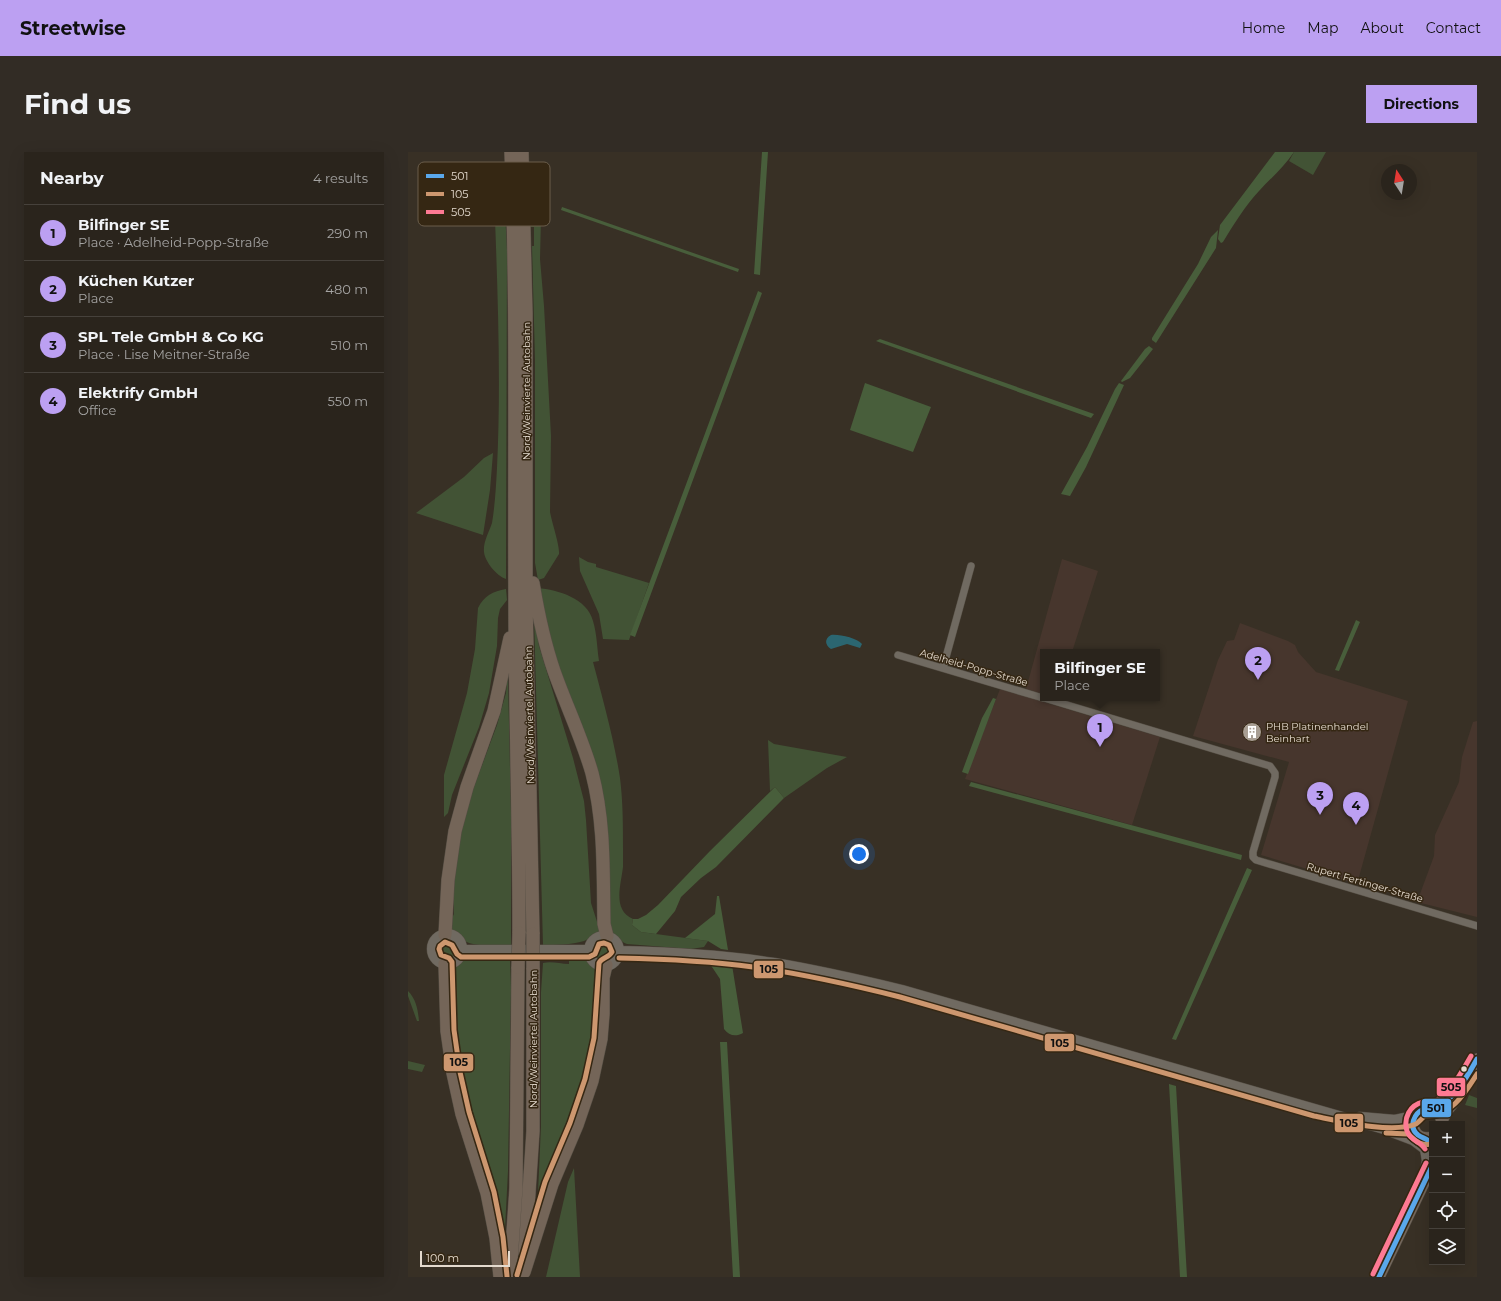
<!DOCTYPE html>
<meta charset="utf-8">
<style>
:root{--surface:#2a241c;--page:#322c25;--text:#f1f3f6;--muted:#a5a4a3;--line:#46413b;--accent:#bca0f2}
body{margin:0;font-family:Montserrat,sans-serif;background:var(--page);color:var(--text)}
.controls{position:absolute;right:12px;bottom:12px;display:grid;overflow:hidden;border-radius:0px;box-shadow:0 4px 16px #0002}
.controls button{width:36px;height:36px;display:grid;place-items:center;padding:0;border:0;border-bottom:1px solid var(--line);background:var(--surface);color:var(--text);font:20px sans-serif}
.compass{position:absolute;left:973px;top:12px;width:36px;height:36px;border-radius:50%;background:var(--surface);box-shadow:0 4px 16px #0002;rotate:348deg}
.scale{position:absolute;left:12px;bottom:10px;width:90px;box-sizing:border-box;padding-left:4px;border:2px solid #e4dace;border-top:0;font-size:11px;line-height:14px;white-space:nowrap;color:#e4dace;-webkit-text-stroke:3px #352713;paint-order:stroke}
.you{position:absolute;left:451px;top:702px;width:14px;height:14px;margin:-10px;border:3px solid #fff;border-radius:50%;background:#1a73e8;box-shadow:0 0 0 6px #1a73e833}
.badge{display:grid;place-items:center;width:26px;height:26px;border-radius:50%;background:var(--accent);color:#111;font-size:13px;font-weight:700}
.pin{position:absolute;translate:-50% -33px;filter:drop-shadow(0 1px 2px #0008)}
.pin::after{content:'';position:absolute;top:21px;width:14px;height:12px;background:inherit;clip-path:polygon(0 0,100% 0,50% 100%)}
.popup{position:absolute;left:632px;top:497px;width:120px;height:52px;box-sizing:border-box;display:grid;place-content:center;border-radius:0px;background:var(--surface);filter:drop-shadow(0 1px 3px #0005);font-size:13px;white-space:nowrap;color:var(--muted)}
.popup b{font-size:15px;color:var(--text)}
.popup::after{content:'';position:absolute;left:50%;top:100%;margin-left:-8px;border:8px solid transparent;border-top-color:var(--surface)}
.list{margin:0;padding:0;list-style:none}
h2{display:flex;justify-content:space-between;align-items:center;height:52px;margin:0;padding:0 16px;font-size:17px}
h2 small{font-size:13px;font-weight:400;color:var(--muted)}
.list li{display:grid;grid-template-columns:26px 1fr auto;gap:12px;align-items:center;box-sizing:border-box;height:56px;padding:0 16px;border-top:1px solid var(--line)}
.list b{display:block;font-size:15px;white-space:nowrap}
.list p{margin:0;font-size:13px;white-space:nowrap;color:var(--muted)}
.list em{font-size:13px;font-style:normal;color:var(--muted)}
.icon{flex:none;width:22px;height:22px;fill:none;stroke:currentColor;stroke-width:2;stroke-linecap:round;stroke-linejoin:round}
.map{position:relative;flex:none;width:1069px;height:1125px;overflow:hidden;border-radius:0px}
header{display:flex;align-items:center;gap:24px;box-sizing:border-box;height:56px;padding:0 20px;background:var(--accent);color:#111}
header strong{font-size:19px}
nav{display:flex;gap:22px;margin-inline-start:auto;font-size:14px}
.intro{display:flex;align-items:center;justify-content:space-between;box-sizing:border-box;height:96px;padding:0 24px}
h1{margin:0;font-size:28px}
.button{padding:10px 18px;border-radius:0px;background:var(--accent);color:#111;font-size:14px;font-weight:700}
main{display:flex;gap:24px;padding:0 24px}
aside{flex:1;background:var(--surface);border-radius:0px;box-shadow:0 4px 16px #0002}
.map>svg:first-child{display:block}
.industrial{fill:#47362d}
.green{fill:#425335}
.forest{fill:#485e3b}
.water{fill:#2b6671}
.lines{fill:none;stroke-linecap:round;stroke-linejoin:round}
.minor-casing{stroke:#554e44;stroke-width:8}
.secondary-casing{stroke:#554e44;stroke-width:11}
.primary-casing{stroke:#554e44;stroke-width:12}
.motorway-casing{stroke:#554e44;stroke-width:14}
.minor{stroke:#706a61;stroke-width:7}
.secondary{stroke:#706a61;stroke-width:10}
.primary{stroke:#73675c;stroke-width:11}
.motorway{stroke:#746558;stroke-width:13}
.motorway-bridge-casing{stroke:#554e44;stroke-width:14;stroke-linecap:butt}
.motorway-bridge{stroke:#746558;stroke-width:13}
.bus-1-casing{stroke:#352713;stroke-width:8}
.bus-2-casing{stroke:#352713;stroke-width:8}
.bus-3-casing{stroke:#352713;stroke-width:8}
.bus-1{stroke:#5aa8eb;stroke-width:5}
.bus-2{stroke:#cd976f;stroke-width:5}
.bus-3{stroke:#fe7a93;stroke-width:5}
.bus-dot{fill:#e4dace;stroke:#352713;stroke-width:1.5}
.labels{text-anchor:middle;stroke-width:3;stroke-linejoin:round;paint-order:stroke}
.street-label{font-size:10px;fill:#e4dace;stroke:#352713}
.poi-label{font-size:10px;fill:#e4dace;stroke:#352713;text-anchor:start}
.key{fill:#352713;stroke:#6a5d4b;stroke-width:1}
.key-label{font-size:11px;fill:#e4dace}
.line-badge{stroke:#352713;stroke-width:1.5}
.pale-badge-label{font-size:11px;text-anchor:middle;font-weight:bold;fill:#111}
</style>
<header>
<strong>Streetwise</strong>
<nav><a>Home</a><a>Map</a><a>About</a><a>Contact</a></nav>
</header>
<div class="intro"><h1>Find us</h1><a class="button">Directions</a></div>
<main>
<aside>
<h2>Nearby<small>4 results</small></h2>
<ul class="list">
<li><span class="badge">1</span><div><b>Bilfinger SE</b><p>Place · Adelheid-Popp-Straße</p></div><em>290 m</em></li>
<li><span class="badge">2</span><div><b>Küchen Kutzer</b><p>Place</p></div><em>480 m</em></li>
<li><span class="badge">3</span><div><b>SPL Tele GmbH &amp; Co KG</b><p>Place · Lise Meitner-Straße</p></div><em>510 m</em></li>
<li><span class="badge">4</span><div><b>Elektrify GmbH</b><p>Office</p></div><em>550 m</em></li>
</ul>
</aside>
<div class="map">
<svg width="1069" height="1125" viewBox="0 0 1069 1125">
<rect width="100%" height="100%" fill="#383025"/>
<path class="industrial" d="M 654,407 L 690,419 L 664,500 L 635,500 L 635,542 L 618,537 Z
M 832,471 L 880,489 L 887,493 L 890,500 L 908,520 L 1000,549 L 949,732 L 853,703 L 881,610 L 785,584 L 810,508 L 819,489 L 826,488 Z
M 592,537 L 752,585 L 724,673 L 557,627 Z
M 1069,569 L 1069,765 L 1009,750 L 1026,704 L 1027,683 L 1051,630 L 1054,605 L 1065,570 Z"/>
<path class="green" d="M 886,0 L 918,0 L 905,23 L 881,9 Z
M 93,59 L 97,59 L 99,98 L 98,427 C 89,424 77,410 76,400 C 75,390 81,380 84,371 C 87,353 88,334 89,316 C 93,233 90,150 87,67 L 89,61 Z
M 124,59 L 133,65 L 132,107 L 136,154 L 143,284 L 142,360 C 144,371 152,394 151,402 L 136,426 L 130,428 L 127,411 L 127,208 L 124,94 L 126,94 L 126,75 L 123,75 Z
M 85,301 L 82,338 L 75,383 L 8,361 L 56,325 L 76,306 Z
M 171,405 L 180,410 L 188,412 L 188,415 L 241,431 L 221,488 L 195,487 L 191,462 L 172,419 Z
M 130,436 C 150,438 179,446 185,469 C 189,482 189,496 191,509 L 185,510 C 195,548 206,587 212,626 C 215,650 215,673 215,697 C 215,703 215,709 215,715 C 213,733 204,758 225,767 L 224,773 L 233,780 L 300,789 L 296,795 L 283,797 L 219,792 C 213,790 204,782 202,775 L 200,702 L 148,512 Z
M 98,437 L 99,448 L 92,457 L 90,466 L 89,494 L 81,541 L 71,575 L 44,643 L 40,661 L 36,665 L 36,623 L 59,541 L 67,497 L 70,456 C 76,444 85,439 98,437 Z
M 126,465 L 131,494 L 165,606 L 176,649 L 178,668 L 183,751 L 192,779 C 185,781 182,787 176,789 C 163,793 148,793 135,793 Z
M 99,528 L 100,528 L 103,660 L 103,793 C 90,793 74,795 61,791 C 53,788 52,781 42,779 L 42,770 L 46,762 L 45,734 L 51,687 L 63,643 L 89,573 L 98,541 Z
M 360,588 L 366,592 L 439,605 L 419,616 L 376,646 L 367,635 L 362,639 Z
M29 798a10 10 0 1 1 20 0a10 10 0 1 1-20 0Z
M186 799a10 10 0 1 1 20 0a10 10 0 1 1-20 0Z
M 71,803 L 102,804 L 103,836 L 100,1019 L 96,1096 L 94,1096 L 58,958 L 45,887 L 43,816 C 56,811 55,805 71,803 Z
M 161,804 C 166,805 171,804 175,806 C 182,809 183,815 192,817 L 188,840 L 190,871 L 180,928 L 129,1063 L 133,974 L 133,840 L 135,811 C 144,809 152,812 161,812 Z
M 0,839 C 8,847 10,858 11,869 L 9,869 L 0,844 Z
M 0,909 L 17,913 L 14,920 L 0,917 Z
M 1061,943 L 1069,946 L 1069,956 L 1057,953 Z
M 166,1016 L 172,1125 L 138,1125 L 160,1030 Z"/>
<path class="forest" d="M 354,0 L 360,0 L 352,123 L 346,122 Z
M 867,0 L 886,0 C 876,15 863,26 851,39 C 837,54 826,72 815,90 L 813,91 L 810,87 L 812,73 Z
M 154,55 L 331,117 L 330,120 L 153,58 Z
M 810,78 L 808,96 L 748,191 L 744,188 L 744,186 L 790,112 L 803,85 Z
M 350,139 L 354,141 L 227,485 L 222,483 Z
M 472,187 L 686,262 L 683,266 L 468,189 Z
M 741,194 L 745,197 L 722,226 L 714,230 L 713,229 L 737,197 Z
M 457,231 L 523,255 L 505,300 L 442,278 Z
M 711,231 L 716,233 L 678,315 L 662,344 L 653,342 L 679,295 L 707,237 Z
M 948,468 L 952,470 L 931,519 L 927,518 Z
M 585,546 L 588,547 L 560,622 L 554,620 L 574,566 Z
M 563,630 L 834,703 L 833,708 L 561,634 Z
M 367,635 L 376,646 L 308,715 L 293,726 L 273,745 L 267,759 L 248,782 L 233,780 L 224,773 L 225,767 L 230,767 L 238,763 L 250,753 L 302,699 Z
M 839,716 L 844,718 L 768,888 L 764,887 Z
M 309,744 L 311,744 L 320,798 L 313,797 L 300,789 L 277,786 L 307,762 Z
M 302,812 L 324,813 L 335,881 C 328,885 321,884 316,877 L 312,827 Z
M 312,890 L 319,890 L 332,1125 L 325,1125 Z
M 761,932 L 768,934 L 779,1125 L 772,1125 Z"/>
<path class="water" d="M 423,483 C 431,482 449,486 454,492 L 452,496 L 439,492 L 423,497 C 417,493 416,487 423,483 Z"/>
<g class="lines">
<defs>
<path id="minor" d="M 490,503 L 635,546
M 535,516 L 563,414
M 636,546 L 862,614 L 867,621 L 867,625 L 845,700 L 845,705 L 848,708 L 1069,774"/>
<path id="secondary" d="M24 797a15 15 0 1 1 30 0a15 15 0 1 1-30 0Z
M181 799a15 15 0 1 1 30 0a15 15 0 1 1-30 0Z
M 54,798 L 181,798
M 211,799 C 263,800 315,803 366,811 C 409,818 452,828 494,838 L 976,977 L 1005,988 L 1017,997 L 1019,1009 L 1015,1026
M 952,965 L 987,968 L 1006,964
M 981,974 L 1000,974 L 1005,976"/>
<path id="primary" d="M 1033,972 L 1038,960 L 1051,944 L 1054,933 L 1069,907
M 1024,985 C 996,992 1001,947 1025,958 C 1030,960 1033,965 1034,970
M 971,1125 L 1024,1014"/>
<path id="motorway" d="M 103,0 C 109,149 106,298 107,447 C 107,559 111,670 111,781
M 114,0 L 118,161 L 118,448 L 125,782
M 125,431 C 130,461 136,490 146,519 C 158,553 174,586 184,621 C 197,671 195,721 196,772 L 199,784
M 37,783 L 40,728 L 47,679 L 59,635 L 86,559 L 102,486
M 37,812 L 39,879 L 45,921 L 54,962 L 79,1041 L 88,1086 L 92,1125
M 117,1101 L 125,979 L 125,816
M 116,1120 L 144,1032 L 169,973 L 184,929 L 193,887 L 195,862 L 195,826 L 198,813
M 102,1125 L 108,1036 L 110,815"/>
</defs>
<use href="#minor" class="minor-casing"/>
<use href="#secondary" class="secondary-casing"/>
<use href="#primary" class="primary-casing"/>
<use href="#motorway" class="motorway-casing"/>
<use href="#minor" class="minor"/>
<use href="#secondary" class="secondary"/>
<use href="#primary" class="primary"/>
<use href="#motorway" class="motorway"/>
<defs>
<path id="motorway-bridge" d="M 110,815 L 111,781
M 125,816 L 125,782"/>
</defs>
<use href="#motorway-bridge" class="motorway-bridge-casing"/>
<use href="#motorway-bridge" class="motorway-bridge"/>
<defs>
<path id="bus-1" d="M 1024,995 C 1020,985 1017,988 1010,983 C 1000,975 1006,961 1016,957 L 1025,958 C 1046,947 1058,927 1069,907
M 971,1125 L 1024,1014"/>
<path id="bus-2" d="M 211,806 C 256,807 301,809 345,815 C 395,822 444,833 492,845 L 906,964 C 931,969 984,982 1008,972 C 1011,970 1014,966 1017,964 C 1042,966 1057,941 1069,922
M 978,981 L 1000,982 C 1008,989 1012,994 1024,992
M 99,1124 L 95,1085 L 86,1040 L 61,960 L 52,920 L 46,878 L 44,810 L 41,806 L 33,803 L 31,797 L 32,794 L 37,790 L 44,793 L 49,802 L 53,805 L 181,805 L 187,802 L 191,792 L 196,791 L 201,793 L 204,800 C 201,806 194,805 191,811 L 186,886 L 177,927 L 162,971 L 137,1030 L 109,1123"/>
<path id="bus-3" d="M 1017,997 C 1013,989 1003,990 999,979 C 995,966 1002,953 1015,950 C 1018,949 1021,950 1024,950 C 1027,950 1032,946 1034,944 C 1047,933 1055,918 1063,904
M 965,1122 L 1018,1011"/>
</defs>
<use href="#bus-1" class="bus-1-casing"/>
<use href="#bus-2" class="bus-2-casing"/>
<use href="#bus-3" class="bus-3-casing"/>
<use href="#bus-1" class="bus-1"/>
<use href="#bus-2" class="bus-2"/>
<use href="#bus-3" class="bus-3"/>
</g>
<defs>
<symbol id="building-disc" viewBox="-11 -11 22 22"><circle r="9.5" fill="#a89e93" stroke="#352713"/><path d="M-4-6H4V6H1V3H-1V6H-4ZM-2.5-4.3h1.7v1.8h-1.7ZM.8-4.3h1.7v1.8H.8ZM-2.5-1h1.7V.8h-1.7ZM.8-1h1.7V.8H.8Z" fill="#fff"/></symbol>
</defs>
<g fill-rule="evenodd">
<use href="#building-disc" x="833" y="569" width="22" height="22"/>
</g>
<circle class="bus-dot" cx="1056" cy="917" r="3.5"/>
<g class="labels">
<g class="street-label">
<text transform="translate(118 239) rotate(-90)" y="4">Nord/Weinviertel Autobahn</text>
<text transform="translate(566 515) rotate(16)" y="4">Adelheid-Popp-Straße</text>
<text transform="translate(121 563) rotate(-91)" y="4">Nord/Weinviertel Autobahn</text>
<text transform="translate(957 730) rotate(16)" y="4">Rupert Fertinger-Straße</text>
<text transform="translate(125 887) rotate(-90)" y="4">Nord/Weinviertel Autobahn</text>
</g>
<g class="poi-label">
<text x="858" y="578">PHB Platinenhandel<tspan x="858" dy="12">Beinhart</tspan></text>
</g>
</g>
<rect x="10" y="10" width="132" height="64" rx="6" class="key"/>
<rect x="18" y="22" width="18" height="4" fill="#5aa8eb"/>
<rect x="18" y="40" width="18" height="4" fill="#cd976f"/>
<rect x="18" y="58" width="18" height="4" fill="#fe7a93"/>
<g class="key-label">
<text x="43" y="28">501</text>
<text x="43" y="46">105</text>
<text x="43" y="64">505</text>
</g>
<g class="line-badge">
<rect x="345" y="808" width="31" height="19" rx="4" fill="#cd976f"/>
<rect x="636" y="881" width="31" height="19" rx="4" fill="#cd976f"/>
<rect x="35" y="901" width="31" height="19" rx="4" fill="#cd976f"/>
<rect x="1028" y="925" width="30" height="20" rx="4" fill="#fe7a93"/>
<rect x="1013" y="946" width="31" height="20" rx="4" fill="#5aa8eb"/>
<rect x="926" y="961" width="30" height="20" rx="4" fill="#cd976f"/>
</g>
<g class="pale-badge-label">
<text x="361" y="821">105</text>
<text x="652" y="895">105</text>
<text x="51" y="914">105</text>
<text x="1043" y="939">505</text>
<text x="1028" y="960">501</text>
<text x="941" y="975">105</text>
</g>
</svg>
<div class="controls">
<button>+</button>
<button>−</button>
<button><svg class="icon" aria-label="locate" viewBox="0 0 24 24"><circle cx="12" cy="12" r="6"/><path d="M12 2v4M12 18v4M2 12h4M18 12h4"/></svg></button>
<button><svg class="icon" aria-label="layers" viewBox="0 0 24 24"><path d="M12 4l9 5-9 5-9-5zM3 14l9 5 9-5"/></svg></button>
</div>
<svg class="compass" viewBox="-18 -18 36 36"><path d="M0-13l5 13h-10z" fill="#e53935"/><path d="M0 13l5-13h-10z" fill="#a5a4a3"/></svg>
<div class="scale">100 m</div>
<div class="you"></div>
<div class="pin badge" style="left:692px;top:595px">1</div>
<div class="popup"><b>Bilfinger SE</b>Place</div>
<div class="pin badge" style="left:850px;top:528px">2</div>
<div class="pin badge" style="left:912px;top:663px">3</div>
<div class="pin badge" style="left:948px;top:673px">4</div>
</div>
</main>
